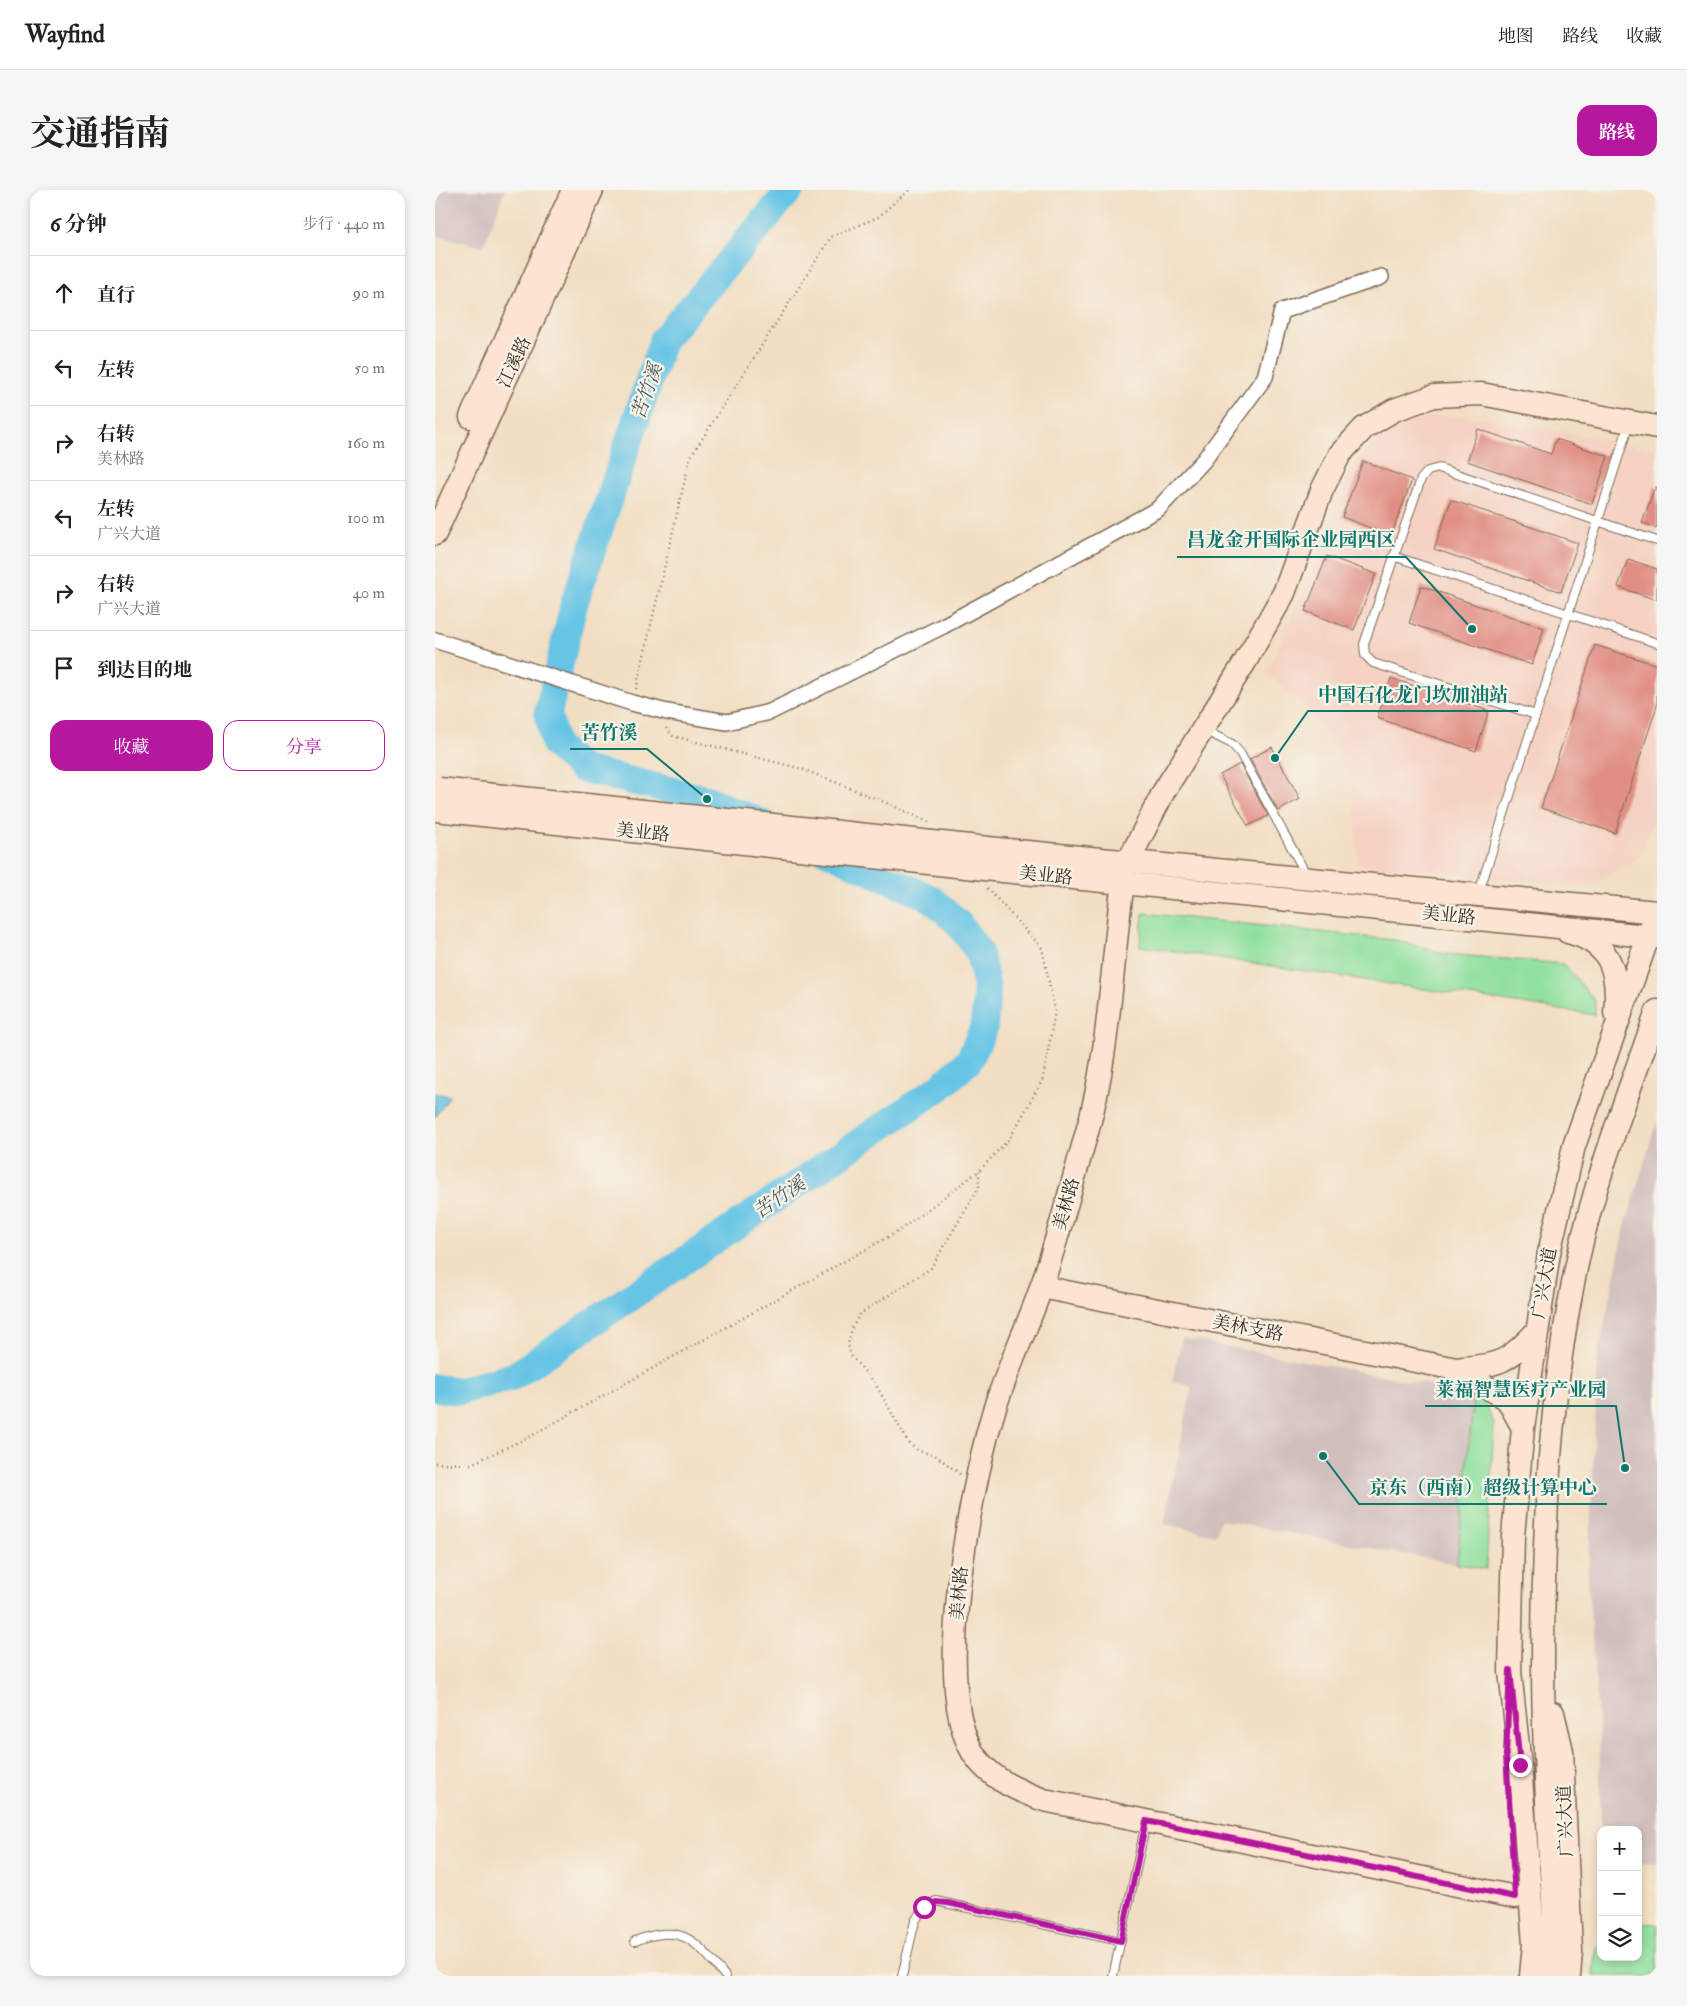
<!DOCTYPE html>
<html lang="zh">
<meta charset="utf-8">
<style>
:root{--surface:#fff;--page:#f6f6f6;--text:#222;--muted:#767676;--line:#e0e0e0;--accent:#b5179e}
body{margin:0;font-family:"IM FELL Double Pica","Noto Serif SC",serif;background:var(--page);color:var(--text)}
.controls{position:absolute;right:15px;bottom:15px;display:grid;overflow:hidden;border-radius:10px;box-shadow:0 2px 8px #0003}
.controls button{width:45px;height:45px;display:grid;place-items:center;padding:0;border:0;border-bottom:1px solid var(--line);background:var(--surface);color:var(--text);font:25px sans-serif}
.stop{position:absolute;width:15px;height:15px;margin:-11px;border:4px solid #b5179e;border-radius:50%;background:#fff}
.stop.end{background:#b5179e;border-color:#fff;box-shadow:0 1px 5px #0008}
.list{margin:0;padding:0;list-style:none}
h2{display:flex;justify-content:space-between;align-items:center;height:65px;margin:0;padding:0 20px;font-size:21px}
h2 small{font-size:16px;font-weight:400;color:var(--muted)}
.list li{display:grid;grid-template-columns:32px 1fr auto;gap:15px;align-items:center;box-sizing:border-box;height:75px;padding:0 20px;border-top:1px solid var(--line)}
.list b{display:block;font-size:19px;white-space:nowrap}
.list p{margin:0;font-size:16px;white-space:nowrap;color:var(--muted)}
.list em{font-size:16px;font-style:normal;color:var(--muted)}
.actions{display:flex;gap:10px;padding:15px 20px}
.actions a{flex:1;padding:11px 0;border:1px solid var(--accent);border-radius:15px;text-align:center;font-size:18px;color:var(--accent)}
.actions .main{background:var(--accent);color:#fff}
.icon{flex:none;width:28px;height:28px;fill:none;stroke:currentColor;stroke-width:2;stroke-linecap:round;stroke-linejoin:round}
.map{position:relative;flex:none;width:1222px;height:1786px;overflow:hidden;border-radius:15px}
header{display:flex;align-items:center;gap:30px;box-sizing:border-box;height:70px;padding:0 25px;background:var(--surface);border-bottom:1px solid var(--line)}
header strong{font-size:24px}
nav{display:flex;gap:28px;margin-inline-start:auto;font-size:18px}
.intro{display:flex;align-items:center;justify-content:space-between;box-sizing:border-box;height:120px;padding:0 30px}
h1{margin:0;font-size:35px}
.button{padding:12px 22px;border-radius:15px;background:var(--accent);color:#fff;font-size:18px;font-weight:700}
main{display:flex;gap:30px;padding:0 30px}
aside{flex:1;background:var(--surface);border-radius:15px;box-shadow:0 2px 8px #0003}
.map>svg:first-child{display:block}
.built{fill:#f5d2c2}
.industrial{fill:#d1bfbd}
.green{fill:#90e09e;stroke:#66855e}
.water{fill:#66c4e5;stroke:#507782}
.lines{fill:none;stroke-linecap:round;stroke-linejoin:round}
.river{stroke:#66c4e5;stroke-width:28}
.building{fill:#e18e84}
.lane-casing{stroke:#7b6957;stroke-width:10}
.street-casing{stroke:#7b6957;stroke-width:18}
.secondary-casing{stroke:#7b6957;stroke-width:25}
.path{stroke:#7b6957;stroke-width:2.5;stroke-dasharray:1 4;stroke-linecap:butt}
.lane{stroke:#fff;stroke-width:8}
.street{stroke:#fff;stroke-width:15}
.secondary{stroke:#fde4d0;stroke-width:22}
.secondary-bridge-casing{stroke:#7b6957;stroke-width:25;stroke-linecap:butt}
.secondary-bridge{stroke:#fde4d0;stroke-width:22}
.route{stroke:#b5179e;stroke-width:6}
.labels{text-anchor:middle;stroke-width:4.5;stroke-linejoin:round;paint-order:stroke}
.street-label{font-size:18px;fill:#3b2a1e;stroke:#f7f3e8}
.water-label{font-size:19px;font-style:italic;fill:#48585a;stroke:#f7f3e8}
.leader{fill:none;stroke:#0f766e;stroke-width:2}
.callout-dot{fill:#0f766e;stroke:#f7f3e8;stroke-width:2}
.callout-label{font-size:19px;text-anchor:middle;font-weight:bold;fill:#0f766e;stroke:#f7f3e8;stroke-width:4.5;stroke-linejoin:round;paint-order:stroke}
</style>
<header>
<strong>Wayfind</strong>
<nav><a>地图</a><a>路线</a><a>收藏</a></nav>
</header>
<div class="intro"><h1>交通指南</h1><a class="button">路线</a></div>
<main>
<aside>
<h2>6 分钟<small>步行 · 440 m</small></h2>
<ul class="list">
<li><svg class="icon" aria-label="ahead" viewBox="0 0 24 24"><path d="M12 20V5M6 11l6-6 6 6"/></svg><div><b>直行</b></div><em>90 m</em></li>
<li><svg class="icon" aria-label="left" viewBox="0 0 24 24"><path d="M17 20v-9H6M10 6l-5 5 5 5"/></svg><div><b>左转</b></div><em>50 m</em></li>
<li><svg class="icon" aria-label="right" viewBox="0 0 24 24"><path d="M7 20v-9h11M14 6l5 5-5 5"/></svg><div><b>右转</b><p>美林路</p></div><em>160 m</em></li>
<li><svg class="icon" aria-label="left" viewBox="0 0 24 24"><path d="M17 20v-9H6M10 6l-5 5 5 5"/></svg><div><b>左转</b><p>广兴大道</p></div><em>100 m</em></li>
<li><svg class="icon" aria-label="right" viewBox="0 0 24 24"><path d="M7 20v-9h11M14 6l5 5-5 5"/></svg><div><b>右转</b><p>广兴大道</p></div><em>40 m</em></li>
<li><svg class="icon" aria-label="arrive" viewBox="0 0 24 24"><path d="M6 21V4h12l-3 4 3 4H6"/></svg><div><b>到达目的地</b></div></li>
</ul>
<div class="actions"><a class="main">收藏</a><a>分享</a></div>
</aside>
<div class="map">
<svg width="1222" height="1786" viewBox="0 0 1222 1786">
<rect width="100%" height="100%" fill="#f7f3e8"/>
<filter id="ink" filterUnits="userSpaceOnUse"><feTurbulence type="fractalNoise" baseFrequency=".02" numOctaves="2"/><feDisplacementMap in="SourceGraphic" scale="10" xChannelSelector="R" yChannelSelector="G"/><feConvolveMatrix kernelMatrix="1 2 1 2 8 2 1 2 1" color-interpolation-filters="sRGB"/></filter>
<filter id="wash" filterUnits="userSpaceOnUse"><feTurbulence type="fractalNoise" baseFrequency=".0096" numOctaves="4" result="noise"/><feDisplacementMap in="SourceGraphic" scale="20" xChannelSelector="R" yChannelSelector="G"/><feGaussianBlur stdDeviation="1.12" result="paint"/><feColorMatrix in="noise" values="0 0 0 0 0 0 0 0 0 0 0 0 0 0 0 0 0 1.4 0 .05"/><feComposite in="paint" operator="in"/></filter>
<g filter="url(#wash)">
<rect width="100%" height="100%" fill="#f2dec2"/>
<path class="built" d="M 1000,226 L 1045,227 L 1222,260 L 1222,623 L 1205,667 L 1151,697 L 923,674 L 921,628 L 914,587 L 896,550 L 867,513 L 831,484 L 872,394 L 917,278 L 937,251 L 962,234 Z"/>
<path class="industrial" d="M 0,0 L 70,0 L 48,57 L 0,45 Z
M 1222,930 L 1222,1674 L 1203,1673 L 1203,1640 L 1166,1640 L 1164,1539 L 1153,1393 L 1163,1163 L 1190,1036 Z
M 747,1148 L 1039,1203 L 1022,1374 L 785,1330 L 781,1345 L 729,1334 L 757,1197 L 737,1191 Z"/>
<path class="green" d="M 708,723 L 960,750 L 1011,764 L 1129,774 L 1160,811 L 1160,825 L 705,756 Z
M 1039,1203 L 1051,1216 L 1059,1234 L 1051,1379 L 1022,1374 Z
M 1203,1733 L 1222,1734 L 1222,1786 L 1158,1786 L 1160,1760 L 1166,1755 L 1166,1767 L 1203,1767 Z"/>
<path class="water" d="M 0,903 L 15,906 L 0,927 Z"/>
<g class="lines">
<path class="river" d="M 329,634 L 272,609 L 147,579 L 120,555 L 113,523 L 139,414 L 228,150 L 355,0
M 0,1198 L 25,1201 L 79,1186 L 504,898 L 534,871 L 549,837 L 552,798 L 544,762 L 524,734 L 497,709 L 391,661"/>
</g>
<g id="blocks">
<path class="building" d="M 1043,239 L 1116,264 L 1121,249 L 1173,266 L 1157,314 L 1032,271 Z
M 928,271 L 977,290 L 956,346 L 907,327 Z
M 1220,297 L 1222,297 L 1222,338 L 1207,333 Z
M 1016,310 L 1143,353 L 1126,402 L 999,359 Z
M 892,366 L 941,384 L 919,440 L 870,421 Z
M 1193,369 L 1222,379 L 1222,410 L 1183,397 Z
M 986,396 L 1109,438 L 1097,475 L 974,433 Z
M 1160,455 L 1222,475 L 1222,516 L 1180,643 L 1106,618 Z
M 956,488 L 1054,521 L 1041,561 L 942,528 Z
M 837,557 L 865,609 L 843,621 L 815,569 Z
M 805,574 L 833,626 L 813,636 L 785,585 Z"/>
</g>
</g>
<g filter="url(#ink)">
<use href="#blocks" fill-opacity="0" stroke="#7b6957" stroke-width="1"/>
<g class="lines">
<defs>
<path id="lane" d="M 958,366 L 1222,453
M 1101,525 L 938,473 L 930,465 L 929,454 L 986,289 L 993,281 L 1004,278 L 1222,351
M 769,540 L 797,554 L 805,563 L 871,684
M 1044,702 L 1194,234
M 200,1751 C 248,1733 260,1750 290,1786
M 467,1786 L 480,1731 L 489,1717 L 501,1711 L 685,1751
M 678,1786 L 711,1633"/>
<path id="street" d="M 0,450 L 197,513 L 232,522 L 292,532 L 335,522 L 508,436 L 723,319 L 769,270 L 830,187 L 847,121 L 946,87"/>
<path id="secondary" d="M 36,227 L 138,0
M 0,344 L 157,0
M 572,660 L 1222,722
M 693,672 L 729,601 L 810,472 L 849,403 L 887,300 L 905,264 L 929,238 L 959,220 L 999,206 L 1046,204 L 1222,237
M 568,681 L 1222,747
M 688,693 C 676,776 675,861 652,942 C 637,994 623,1047 606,1098 C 591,1141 570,1183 557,1227 C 536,1300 493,1509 543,1570 C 560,1591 584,1601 609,1610 L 1080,1707
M 1133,742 C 1177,753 1184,783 1180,823
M 606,1097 L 1021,1179 C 1064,1174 1070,1175 1101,1142
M 1021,1179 L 1072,1209 L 1088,1238
M 1118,1523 L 1127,1561 L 1136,1761 L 1134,1786
M 1096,1786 L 1099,1754 L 1085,1575 L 1075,1481 L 1078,1346 L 1088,1238 L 1114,1063 L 1139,956 L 1222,722
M 1118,1786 C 1122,1742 1117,1698 1114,1653 C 1111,1594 1108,1535 1108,1476 C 1108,1340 1114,1203 1143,1069 C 1161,985 1194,902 1222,821"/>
</defs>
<use href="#lane" class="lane-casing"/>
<use href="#street" class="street-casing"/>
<use href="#secondary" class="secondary-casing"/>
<path class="path" d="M 201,499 L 255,268 L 396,47 L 443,27 L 474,0
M 231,538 L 238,546 L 367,579 L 452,613 L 496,633
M 0,1273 L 36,1274 L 94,1247 L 464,1041 L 544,981 L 575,948 L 608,889 L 620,821 L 607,758 L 552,698
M 525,1284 L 500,1265 L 484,1261 L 474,1254 L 440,1193 L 416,1166 L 413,1154 L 417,1138 L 425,1124 L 496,1078 L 544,997 L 544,981"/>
<use href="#lane" class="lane"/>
<use href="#street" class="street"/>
<use href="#secondary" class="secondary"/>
<defs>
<path id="secondary-bridge" d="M 4,599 L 572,660
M 1,620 L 568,681"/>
</defs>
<use href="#secondary-bridge" class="secondary-bridge-casing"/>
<use href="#secondary-bridge" class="secondary-bridge"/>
</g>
</g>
<g class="lines" filter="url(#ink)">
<path class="route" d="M 489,1717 L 501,1712 L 513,1713 L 686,1751 L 711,1631 L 1080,1707 L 1071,1565 L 1075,1480 L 1085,1575"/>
</g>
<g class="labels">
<g class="street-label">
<text transform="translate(79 172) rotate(-65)" y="6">江溪路</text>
<text transform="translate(208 642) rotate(6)" y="6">美业路</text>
<text transform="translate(611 685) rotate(6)" y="6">美业路</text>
<text transform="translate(1014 725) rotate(6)" y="6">美业路</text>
<text transform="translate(631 1014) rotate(-74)" y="6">美林路</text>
<text transform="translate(1109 1093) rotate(-80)" y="6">广兴大道</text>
<text transform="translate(813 1138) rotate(11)" y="6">美林支路</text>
<text transform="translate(524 1403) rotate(-85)" y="6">美林路</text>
<text transform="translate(1130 1631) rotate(-92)" y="6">广兴大道</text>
</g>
<g class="water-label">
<text transform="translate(211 201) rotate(-71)" y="7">苦竹溪</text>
<text transform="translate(344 1007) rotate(-34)" y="7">苦竹溪</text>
</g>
</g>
<path class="leader" d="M1037 439L971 367H742M840 568L873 521H1083M272 609L212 559H135M1190 1278L1181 1216H990M888 1266L924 1314H1172"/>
<g class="callout-dot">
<circle cx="1037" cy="439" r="5"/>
<circle cx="840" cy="568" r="5"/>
<circle cx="272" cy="609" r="5"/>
<circle cx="1190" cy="1278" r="5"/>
<circle cx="888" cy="1266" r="5"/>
</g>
<g class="callout-label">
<text x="856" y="356">昌龙金开国际企业园西区</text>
<text x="978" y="511">中国石化龙门坎加油站</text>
<text x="174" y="549">苦竹溪</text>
<text x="1086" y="1206">莱福智慧医疗产业园</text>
<text x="1048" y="1304">京东（西南）超级计算中心</text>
</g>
</svg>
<div class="controls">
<button>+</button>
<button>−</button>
<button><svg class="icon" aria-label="layers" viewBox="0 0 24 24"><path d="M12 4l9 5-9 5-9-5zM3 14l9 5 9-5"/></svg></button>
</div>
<div class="stop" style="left:489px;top:1717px"></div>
<div class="stop end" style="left:1085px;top:1575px"></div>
</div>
</main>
